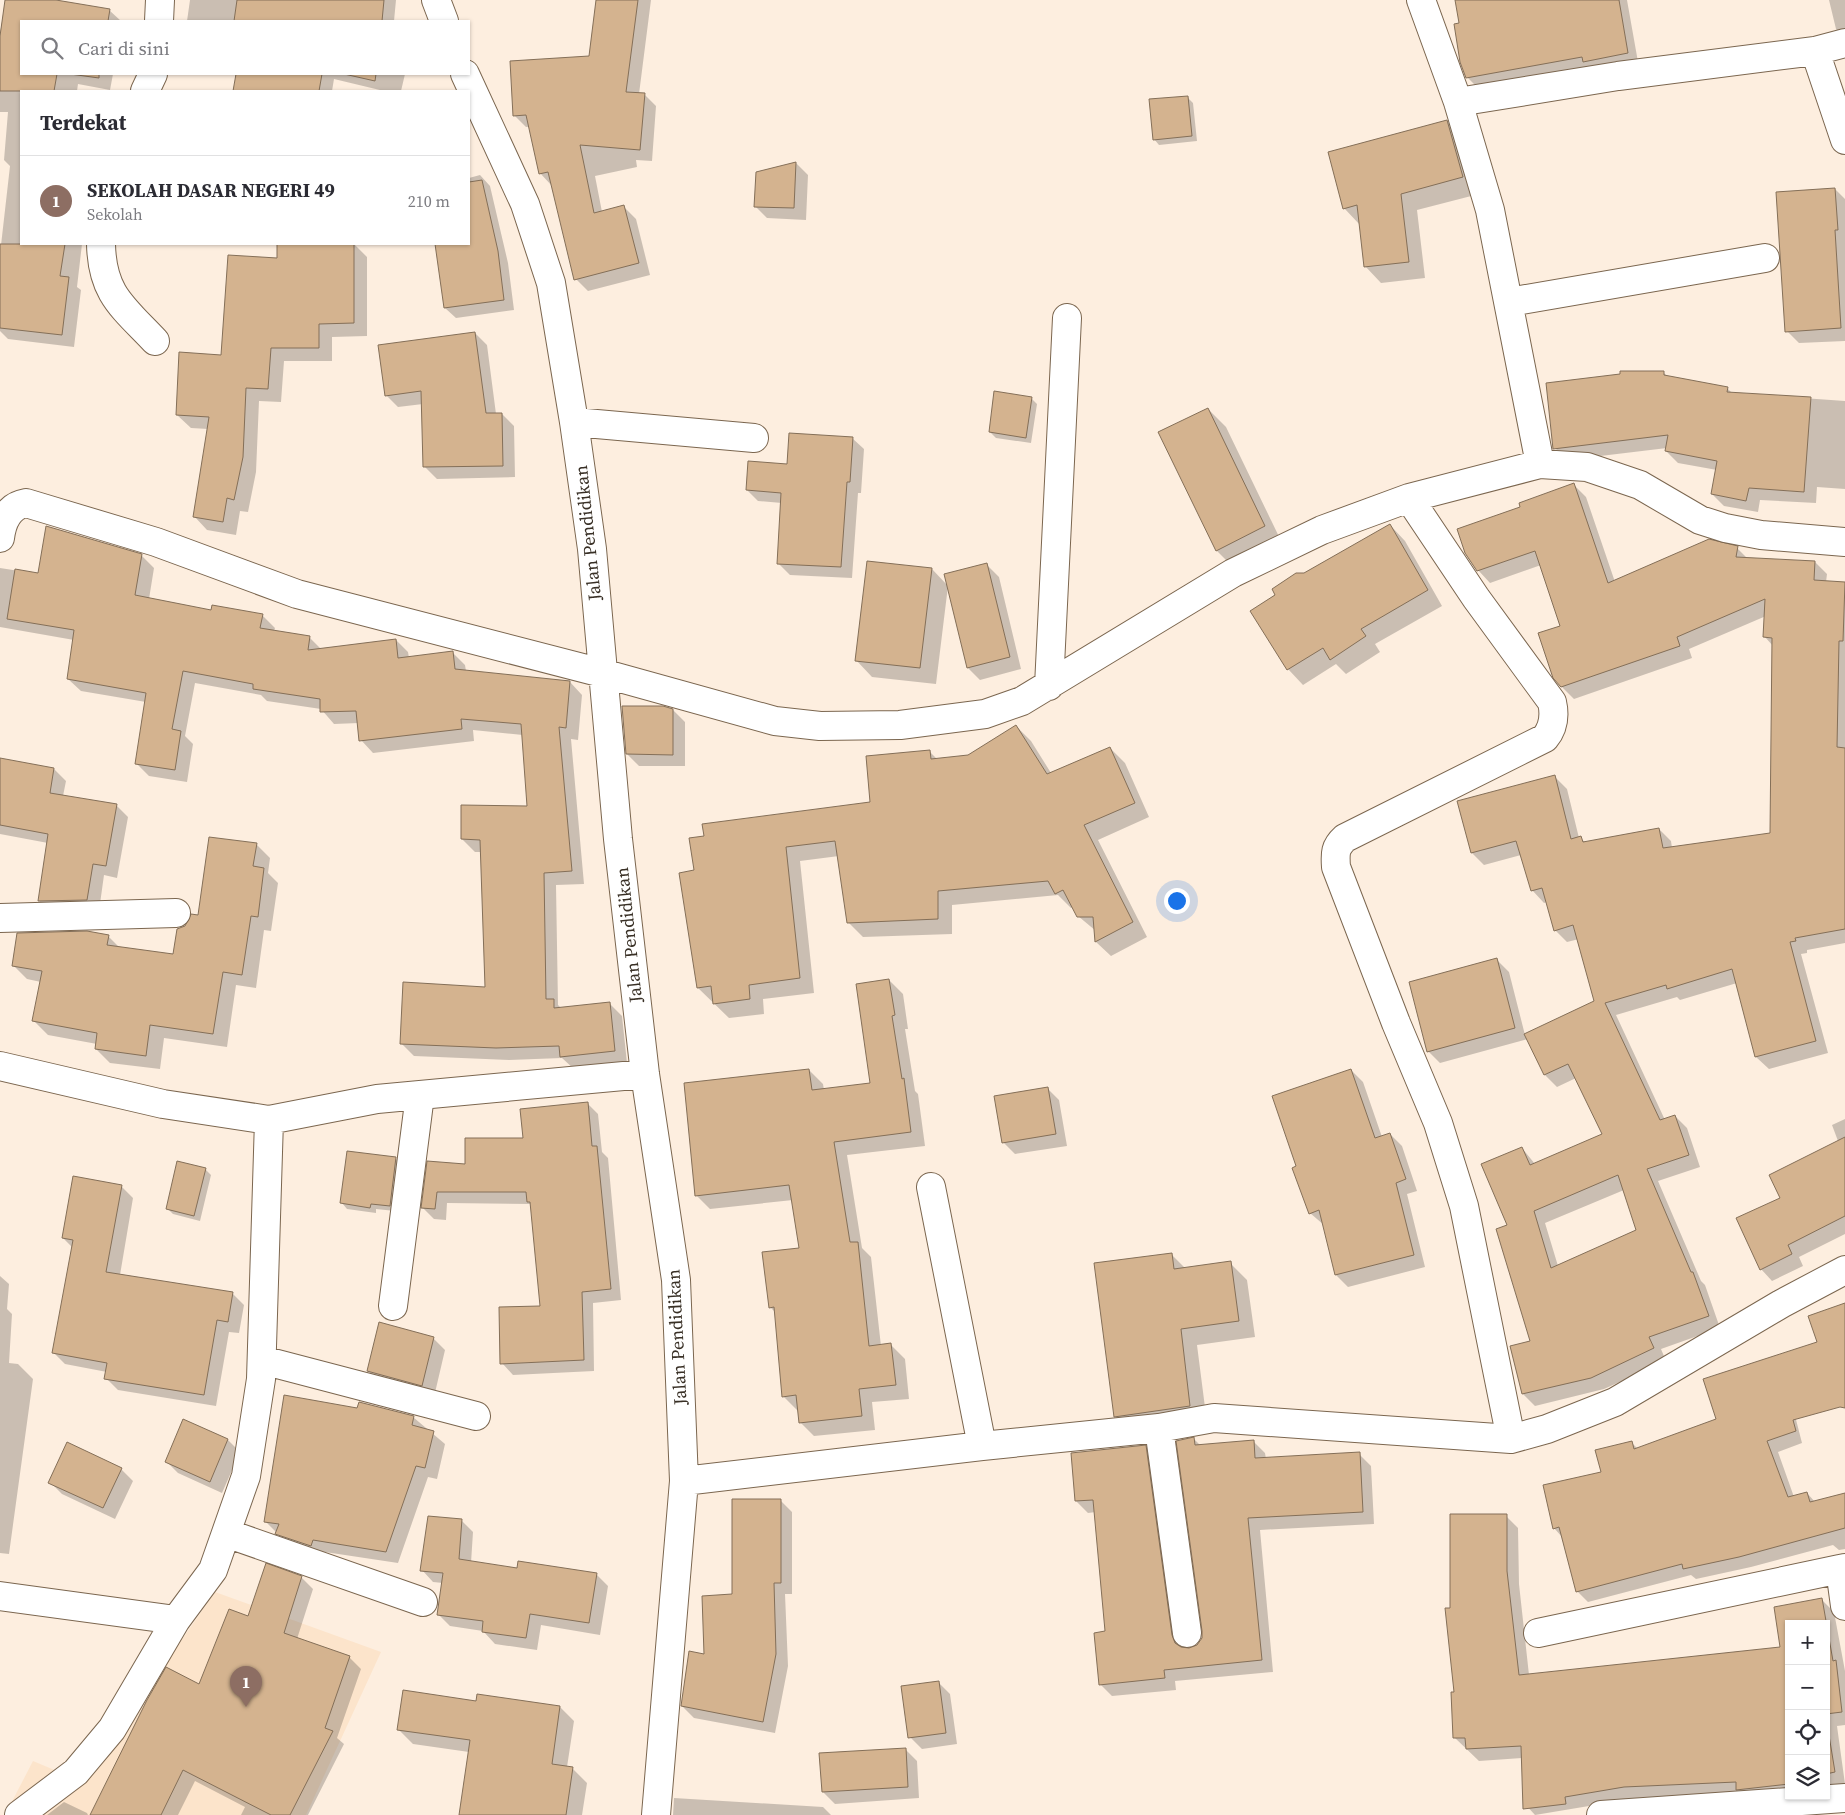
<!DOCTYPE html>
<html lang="id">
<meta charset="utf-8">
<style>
:root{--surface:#fff;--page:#f2f2f3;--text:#2b2b33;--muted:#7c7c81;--line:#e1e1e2;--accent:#2563eb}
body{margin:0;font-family:"Source Serif 4",serif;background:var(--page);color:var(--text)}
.controls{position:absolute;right:15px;bottom:15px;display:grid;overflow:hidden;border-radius:0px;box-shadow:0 1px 4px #0004}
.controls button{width:45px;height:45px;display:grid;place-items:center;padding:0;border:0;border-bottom:1px solid var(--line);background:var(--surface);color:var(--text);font:25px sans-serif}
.you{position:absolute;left:1176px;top:900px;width:18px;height:18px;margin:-12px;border:4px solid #fff;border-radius:50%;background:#1a73e8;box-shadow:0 0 0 8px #1a73e833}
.badge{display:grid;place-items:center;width:32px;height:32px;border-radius:50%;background:var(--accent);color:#fff;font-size:16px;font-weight:700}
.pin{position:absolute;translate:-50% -41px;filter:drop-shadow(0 1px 2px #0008)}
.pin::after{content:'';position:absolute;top:26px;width:18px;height:15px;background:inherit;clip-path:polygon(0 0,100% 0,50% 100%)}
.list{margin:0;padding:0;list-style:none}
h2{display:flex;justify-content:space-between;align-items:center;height:65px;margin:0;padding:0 20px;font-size:21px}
h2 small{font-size:16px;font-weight:400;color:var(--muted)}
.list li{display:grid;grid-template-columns:32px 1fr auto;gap:15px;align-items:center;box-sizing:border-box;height:90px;padding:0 20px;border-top:1px solid var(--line)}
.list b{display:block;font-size:19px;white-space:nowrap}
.list p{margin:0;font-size:16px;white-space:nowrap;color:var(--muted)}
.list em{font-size:16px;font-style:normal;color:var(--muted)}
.icon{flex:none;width:28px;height:28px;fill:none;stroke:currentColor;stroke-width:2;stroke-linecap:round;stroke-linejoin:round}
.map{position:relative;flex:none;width:1845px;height:1815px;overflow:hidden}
.search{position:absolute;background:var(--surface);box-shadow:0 1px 4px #0004;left:20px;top:20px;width:450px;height:55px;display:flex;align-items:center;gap:12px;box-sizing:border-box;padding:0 18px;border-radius:0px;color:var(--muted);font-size:19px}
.panel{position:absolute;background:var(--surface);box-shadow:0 1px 4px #0004;left:20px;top:90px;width:450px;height:155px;border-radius:0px}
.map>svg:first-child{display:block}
.built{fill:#fce4cb}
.shadow{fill:#0003;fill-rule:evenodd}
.building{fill:#d4b38f;stroke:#846f58;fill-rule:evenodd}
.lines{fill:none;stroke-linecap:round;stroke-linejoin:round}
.minor-casing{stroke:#7b664f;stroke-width:30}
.minor{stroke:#fff;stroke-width:28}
.labels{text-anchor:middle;stroke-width:5;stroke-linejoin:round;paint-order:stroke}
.street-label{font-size:18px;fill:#393026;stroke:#fff}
</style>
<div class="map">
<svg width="1845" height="1815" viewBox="0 0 1845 1815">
<rect width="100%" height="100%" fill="#fdeedf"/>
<path class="built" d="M 215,1592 L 381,1652 L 306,1815 L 5,1815 L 33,1761 L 83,1782 Z"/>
<path class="shadow" d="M 6,0 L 48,0 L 109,10 L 121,21 L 21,21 L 21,74 L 113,74 L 110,90 L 78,84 L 77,91 L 21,91 L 21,244 L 82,244 L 77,287 L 81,290 L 74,347 L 8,339 L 0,331 L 0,254 L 10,166 L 4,160 L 8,112 L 0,112 L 0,33 Z
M 190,0 L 396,0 L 394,21 L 187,21 Z
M 597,0 L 651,0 L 639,94 L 644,94 L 656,106 L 652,161 L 636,160 L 637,167 L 595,176 L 602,212 L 624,207 L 636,219 L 650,275 L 588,291 L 576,279 L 552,186 L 540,173 L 539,126 L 526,127 L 514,115 L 590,57 Z
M 1456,0 L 1627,0 L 1638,62 L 1477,87 L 1467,77 Z
M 1829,0 L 1845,0 L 1845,38 L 1836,29 Z
M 237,74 L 405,74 L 401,91 L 384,91 L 334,79 L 332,91 L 234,91 Z
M 1187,97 L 1193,103 L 1197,141 L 1159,145 L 1154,139 Z
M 1447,121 L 1463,138 L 1479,194 L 1417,210 L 1425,278 L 1381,283 L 1365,266 L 1360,225 L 1344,208 Z
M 796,163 L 808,175 L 806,220 L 767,218 L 755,206 L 757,173 Z
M 480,175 L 490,186 L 508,263 L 514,310 L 456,318 L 445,308 L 437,244 L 469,244 L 469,178 Z
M 1835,189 L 1845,199 L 1845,341 L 1799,343 L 1787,331 Z
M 278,244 L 354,244 L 367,257 L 367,336 L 332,337 L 332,361 L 284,361 L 281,402 L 259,401 L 256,472 L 248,512 L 240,511 L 236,535 L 207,530 L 194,516 L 208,429 L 191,428 L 177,415 L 222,356 L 278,259 Z
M 475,333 L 487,345 L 496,414 L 502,414 L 514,426 L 515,477 L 437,479 L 425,467 L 423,404 L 398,407 L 386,395 Z
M 1663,372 L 1669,378 L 1727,388 L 1732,393 L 1845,401 L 1845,489 L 1817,487 L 1816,503 L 1760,500 L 1758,512 L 1724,506 L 1712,494 L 1717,470 L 1678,463 L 1666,451 L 1667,448 L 1567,460 L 1555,448 Z
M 1031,398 L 1037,404 L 1031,443 L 996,438 L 990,432 Z
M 1208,409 L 1226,427 L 1283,545 L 1235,569 L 1217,551 L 1160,433 Z
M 852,438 L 864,449 L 861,493 L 858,493 L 852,578 L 790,575 L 778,563 L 782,503 L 758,501 L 747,490 L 789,465 Z
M 1574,485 L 1586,497 L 1615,582 L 1737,548 L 1748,559 L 1815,562 L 1827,574 L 1826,582 L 1845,583 L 1845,943 L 1807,950 L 1807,953 L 1801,954 L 1828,1053 L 1769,1069 L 1756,1057 L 1737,983 L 1680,1000 L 1677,997 L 1616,1015 L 1665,1120 L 1675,1116 L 1687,1128 L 1700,1167 L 1658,1181 L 1701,1281 L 1705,1285 L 1720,1328 L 1661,1349 L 1666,1361 L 1604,1389 L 1535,1406 L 1523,1394 L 1512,1347 L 1532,1342 L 1508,1226 L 1522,1148 L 1535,1164 L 1604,1135 L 1576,1078 L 1557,1087 L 1545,1075 L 1528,1039 L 1440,1063 L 1428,1051 L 1497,960 L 1509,972 L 1525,1035 L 1596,1001 L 1579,939 L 1567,942 L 1555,930 L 1547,902 L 1544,903 L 1532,890 L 1521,855 L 1484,865 L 1472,853 L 1555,777 L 1567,789 L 1579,838 L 1587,843 L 1659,829 L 1671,841 L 1672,848 L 1772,834 L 1773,646 L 1765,637 L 1766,616 L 1689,649 L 1692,658 L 1574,699 L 1562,687 L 1562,627 L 1541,565 L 1490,583 L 1478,570 L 1521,507 ZM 1624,1190 L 1638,1231 L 1558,1266 L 1545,1223 Z
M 1390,525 L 1405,541 L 1442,606 L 1375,644 L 1380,652 L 1346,674 L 1336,664 L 1303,685 L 1288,669 L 1251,611 L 1304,575 Z
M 141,555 L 154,568 L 149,599 L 212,611 L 262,615 L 275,628 L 274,631 L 309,637 L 321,649 L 396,640 L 408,652 L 409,658 L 453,653 L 465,665 L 466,671 L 570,682 L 582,695 L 578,740 L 571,739 L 584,884 L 556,885 L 558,1005 L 562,1009 L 609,1003 L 622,1016 L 627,1063 L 574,1069 L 562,1058 L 509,1060 L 414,1056 L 401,1043 L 486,988 L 481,852 L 475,852 L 462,839 L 528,807 L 523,735 L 473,730 L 474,741 L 373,753 L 361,740 L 359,723 L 334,724 L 321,709 L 267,701 L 261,695 L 195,683 L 185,736 L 193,744 L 187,782 L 149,776 L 136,763 L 146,702 L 81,691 L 68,679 L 74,640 L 0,627 L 0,568 L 39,574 Z
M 987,565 L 999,577 L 1021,669 L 980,680 L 968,668 L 946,575 Z
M 932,569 L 948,586 L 936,684 L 872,677 L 856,660 Z
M 673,710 L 685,722 L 685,766 L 639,766 L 627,754 Z
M 1016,726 L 1031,741 L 1051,773 L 1110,748 L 1125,763 L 1149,817 L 1098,840 L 1147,937 L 1111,956 L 1096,942 L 1096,931 L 1078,916 L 1073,907 L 1071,908 L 1058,895 L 952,905 L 952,934 L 863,937 L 848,922 L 839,856 L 800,861 L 814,993 L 763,999 L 764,1014 L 729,1018 L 698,988 L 695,872 L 872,803 L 929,751 L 938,760 L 968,757 Z
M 0,759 L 54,769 L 66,781 L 63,796 L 116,805 L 128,817 L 117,878 L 104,875 L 99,911 L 51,913 L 39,901 L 48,843 L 0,834 Z
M 256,844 L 270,858 L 268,873 L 278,883 L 271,931 L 264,930 L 256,988 L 236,985 L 227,1047 L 164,1038 L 160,1069 L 110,1063 L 96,1049 L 97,1044 L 48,1035 L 34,1021 L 41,982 L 27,979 L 13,965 L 108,936 L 120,948 L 174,955 L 185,927 L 199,917 Z
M 889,980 L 903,994 L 908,1029 L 905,1029 L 915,1091 L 918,1094 L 925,1146 L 847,1155 L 862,1248 L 871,1257 L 881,1346 L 891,1345 L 905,1359 L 909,1399 L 872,1402 L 875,1430 L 814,1436 L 800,1422 L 798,1411 L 784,1397 L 776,1313 L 770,1307 L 800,1249 L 793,1200 L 710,1209 L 696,1195 L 809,1070 L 823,1084 L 824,1090 L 872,1084 Z
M 1351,1070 L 1363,1082 L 1382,1137 L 1390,1134 L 1402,1146 L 1417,1191 L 1407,1194 L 1425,1267 L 1348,1287 L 1336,1275 L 1324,1225 L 1310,1213 L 1298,1167 Z
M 1047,1088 L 1059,1100 L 1067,1146 L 1015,1154 L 1003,1142 Z
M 587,1103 L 598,1114 L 602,1152 L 608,1158 L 621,1300 L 593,1303 L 594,1371 L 513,1375 L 502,1363 L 541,1307 L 531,1204 L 447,1203 L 446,1220 L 434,1219 L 423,1208 L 428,1162 L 466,1166 L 524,1139 Z
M 1845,1119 L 1845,1234 L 1799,1257 L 1803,1266 L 1772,1281 L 1761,1269 L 1782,1199 L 1838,1141 L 1832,1125 Z
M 396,1159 L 401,1164 L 395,1211 L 376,1209 L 376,1213 L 347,1209 L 342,1203 Z
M 205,1169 L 211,1175 L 200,1221 L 173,1214 L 167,1208 Z
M 121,1186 L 133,1198 L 120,1275 L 232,1293 L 244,1305 L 239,1333 L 229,1332 L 216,1406 L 118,1390 L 106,1378 L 107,1372 L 65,1364 L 53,1352 L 73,1248 L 63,1238 Z
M 1171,1254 L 1186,1269 L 1230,1263 L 1247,1280 L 1255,1337 L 1197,1345 L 1207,1423 L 1132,1433 L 1115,1416 Z
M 0,1276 L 9,1284 L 7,1309 L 12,1314 L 9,1363 L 18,1364 L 33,1379 L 9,1554 L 0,1553 Z
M 433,1338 L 445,1350 L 434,1397 L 380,1383 L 368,1371 Z
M 1783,1369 L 1802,1443 L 1778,1452 L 1794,1497 L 1807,1493 L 1815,1502 L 1845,1494 L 1845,1549 L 1839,1550 L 1833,1545 L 1751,1567 L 1696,1579 L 1691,1575 L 1588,1602 L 1577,1591 L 1562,1537 L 1554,1528 L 1631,1442 L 1638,1449 L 1718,1420 Z
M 358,1410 L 413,1417 L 445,1444 L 437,1479 L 428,1477 L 398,1563 L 325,1552 L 323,1557 L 289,1545 L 265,1521 Z
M 1194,1439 L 1201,1446 L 1253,1441 L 1265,1453 L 1266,1459 L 1359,1454 L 1371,1466 L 1374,1524 L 1260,1530 L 1273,1672 L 1175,1681 L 1176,1690 L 1112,1696 L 1100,1684 L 1107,1633 L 1096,1512 L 1088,1513 L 1076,1501 L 1145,1446 L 1157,1458 L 1183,1649 L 1189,1650 L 1198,1646 L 1203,1639 Z
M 228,1440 L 240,1452 L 222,1493 L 178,1473 L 166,1461 Z
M 121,1469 L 133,1481 L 115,1519 L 62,1494 L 50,1482 Z
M 780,1500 L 792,1512 L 792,1594 L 785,1594 L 788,1666 L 775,1733 L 694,1718 L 682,1706 Z
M 1506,1516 L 1518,1528 L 1519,1584 L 1529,1675 L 1782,1648 L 1775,1608 L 1822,1600 L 1834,1612 L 1845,1671 L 1845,1725 L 1837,1726 L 1845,1784 L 1826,1788 L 1826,1624 L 1789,1624 L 1789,1796 L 1742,1794 L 1637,1798 L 1535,1815 L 1524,1803 L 1522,1758 L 1479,1761 L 1455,1738 L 1456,1693 L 1451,1609 Z
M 461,1520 L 473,1532 L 471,1563 L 518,1569 L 596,1574 L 608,1586 L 600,1635 L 541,1625 L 537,1650 L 495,1644 L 483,1631 L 450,1626 L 438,1614 L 443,1583 L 433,1582 L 422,1570 Z
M 301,1577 L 313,1589 L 297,1639 L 349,1657 L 361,1669 L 337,1738 L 344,1744 L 308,1815 L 241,1815 L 245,1807 L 195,1781 L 178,1815 L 91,1815 L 200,1686 L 249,1618 Z
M 938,1682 L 950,1694 L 957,1744 L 922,1749 L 910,1737 Z
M 477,1702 L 560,1707 L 574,1721 L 567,1767 L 572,1768 L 587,1783 L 582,1815 L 460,1815 L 469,1752 L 413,1744 L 399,1730 Z
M 905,1749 L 917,1761 L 919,1798 L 835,1804 L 823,1792 Z
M 674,1798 L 823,1807 L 831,1815 L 673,1815 Z
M 64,1802 L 87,1813 L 88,1815 L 47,1815 Z"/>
<path class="building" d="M 5,0 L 56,0 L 110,9 L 108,21 L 21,21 L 21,74 L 57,74 L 54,91 L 0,91 L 0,36 Z
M 237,0 L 384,0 L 382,21 L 234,21 Z
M 596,0 L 638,0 L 626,92 L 645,93 L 640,150 L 580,145 L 594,213 L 624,205 L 639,263 L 574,280 L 548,172 L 539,174 L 526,115 L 513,116 L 510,61 L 589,56 Z
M 1455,0 L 1619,0 L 1628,53 L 1583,62 L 1582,57 L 1466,78 L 1460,62 L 1454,24 L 1459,23 Z
M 70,74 L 99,74 L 99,78 Z
M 236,74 L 322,74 L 319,91 L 233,91 Z
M 344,74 L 376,74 L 375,81 Z
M 1188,96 L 1192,136 L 1153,140 L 1149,99 Z
M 1447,120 L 1463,177 L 1401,194 L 1409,262 L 1364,267 L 1357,205 L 1343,209 L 1328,152 Z
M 796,162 L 794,208 L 754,207 L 756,172 Z
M 482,180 L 498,251 L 504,300 L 444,308 L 435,244 L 469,244 L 469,182 Z
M 1835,188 L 1838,230 L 1835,230 L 1841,328 L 1785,332 L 1776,192 Z
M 0,244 L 65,244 L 60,276 L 69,277 L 62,335 L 0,328 Z
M 277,244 L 354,244 L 354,323 L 319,324 L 319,348 L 271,348 L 268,389 L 246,388 L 243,457 L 234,500 L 227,498 L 223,522 L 193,517 L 209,417 L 176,415 L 179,352 L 221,355 L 228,255 L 277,258 Z
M 475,332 L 486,413 L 502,413 L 503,466 L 423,467 L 421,391 L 385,396 L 378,345 Z
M 1620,371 L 1664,371 L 1664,375 L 1728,387 L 1727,392 L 1811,397 L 1804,492 L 1749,488 L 1746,501 L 1711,494 L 1717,461 L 1665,451 L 1668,435 L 1553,449 L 1546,383 L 1620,374 Z
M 994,391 L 1032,397 L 1026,438 L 989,432 Z
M 1208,408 L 1265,526 L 1216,551 L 1158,432 Z
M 789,433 L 853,437 L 850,482 L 847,482 L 841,567 L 777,564 L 781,493 L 746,490 L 748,461 L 787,464 Z
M 1574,483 L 1608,583 L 1709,539 L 1738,546 L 1736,557 L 1815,561 L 1814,580 L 1845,582 L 1843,641 L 1839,641 L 1837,747 L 1845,748 L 1845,929 L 1795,938 L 1796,941 L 1790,942 L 1816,1041 L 1755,1057 L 1732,969 L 1667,989 L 1666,985 L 1605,1003 L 1660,1120 L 1675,1115 L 1689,1155 L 1647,1169 L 1691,1272 L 1693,1272 L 1709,1316 L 1649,1337 L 1654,1348 L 1591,1378 L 1522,1394 L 1510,1346 L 1530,1341 L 1496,1229 L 1507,1225 L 1481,1164 L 1522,1147 L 1530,1165 L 1602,1134 L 1568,1064 L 1544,1075 L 1524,1034 L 1594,1001 L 1573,925 L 1554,931 L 1542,888 L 1531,891 L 1516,841 L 1471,853 L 1457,801 L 1555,775 L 1571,839 L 1581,836 L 1583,842 L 1659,828 L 1663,848 L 1770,833 L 1772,638 L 1763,637 L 1765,599 L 1677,637 L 1680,646 L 1561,687 L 1553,678 L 1538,633 L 1560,626 L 1535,551 L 1477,571 L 1465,553 L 1457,529 L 1520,507 L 1519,503 ZM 1618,1175 L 1636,1230 L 1551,1268 L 1534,1211 Z
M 1390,524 L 1428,590 L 1361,629 L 1366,636 L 1330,660 L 1323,648 L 1287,670 L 1250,611 L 1275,595 L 1272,589 L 1296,573 L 1304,573 Z
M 46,526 L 142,554 L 135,595 L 211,610 L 212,605 L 263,614 L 260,628 L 310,636 L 308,650 L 396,639 L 398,658 L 453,651 L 455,669 L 570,681 L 566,728 L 559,727 L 572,871 L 544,873 L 546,999 L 554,999 L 554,1008 L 610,1002 L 615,1051 L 560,1057 L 559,1046 L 496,1048 L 400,1044 L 403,982 L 485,987 L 480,840 L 461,839 L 461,805 L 527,806 L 521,724 L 461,719 L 462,729 L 359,741 L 356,711 L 320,712 L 320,699 L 253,689 L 253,684 L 183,671 L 172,729 L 181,731 L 175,770 L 135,764 L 146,693 L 67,679 L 74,630 L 7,619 L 15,569 L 38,573 Z
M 867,561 L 932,568 L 920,668 L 855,661 Z
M 987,563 L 1010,657 L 967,668 L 944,574 Z
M 622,706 L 663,706 L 673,709 L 673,755 L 626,754 Z
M 1016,725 L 1047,774 L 1110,747 L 1135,803 L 1084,825 L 1133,922 L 1095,942 L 1093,917 L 1077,917 L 1063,890 L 1055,894 L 1048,881 L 938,891 L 938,919 L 847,923 L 835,841 L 786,847 L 800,978 L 749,985 L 750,999 L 713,1004 L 711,986 L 697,988 L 679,873 L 694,870 L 689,838 L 704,836 L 702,824 L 870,802 L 866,756 L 930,750 L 931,759 L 968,755 Z
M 0,758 L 54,768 L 50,793 L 117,804 L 106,866 L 93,864 L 87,900 L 38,901 L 48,834 L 0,825 Z
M 209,837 L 257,843 L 253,866 L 264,868 L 258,917 L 251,916 L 242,975 L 223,972 L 213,1034 L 150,1025 L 146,1056 L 95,1049 L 97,1033 L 32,1021 L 42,971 L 12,966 L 17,933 L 87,931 L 109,935 L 107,945 L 173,954 L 177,929 L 185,926 L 191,914 L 198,915 Z
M 1497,958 L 1515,1028 L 1427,1052 L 1409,982 Z
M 889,979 L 895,1015 L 892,1016 L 902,1079 L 904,1078 L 911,1132 L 834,1142 L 850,1242 L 858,1242 L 869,1346 L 891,1343 L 896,1385 L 859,1389 L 862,1416 L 799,1423 L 796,1395 L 782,1397 L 774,1307 L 769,1308 L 762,1252 L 799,1248 L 789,1185 L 695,1196 L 684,1083 L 809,1069 L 812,1090 L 870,1083 L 856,984 Z
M 1351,1069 L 1375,1138 L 1390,1133 L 1406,1179 L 1396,1183 L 1414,1255 L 1335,1275 L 1319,1210 L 1309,1214 L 1292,1168 L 1296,1166 L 1272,1096 Z
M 1048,1087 L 1056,1134 L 1002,1143 L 994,1096 Z
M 588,1102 L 592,1146 L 597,1146 L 611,1289 L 582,1292 L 584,1360 L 500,1364 L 499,1307 L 540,1306 L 530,1202 L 527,1202 L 526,1192 L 437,1192 L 435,1209 L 421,1208 L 427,1161 L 465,1164 L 465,1138 L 523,1138 L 520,1109 Z
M 1845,1137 L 1845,1216 L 1788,1245 L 1792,1254 L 1760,1270 L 1736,1218 L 1780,1198 L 1769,1175 Z
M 347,1151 L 396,1157 L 390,1206 L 371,1204 L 370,1208 L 340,1203 Z
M 177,1161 L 206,1168 L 194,1216 L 166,1209 Z
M 73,1176 L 122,1185 L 106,1272 L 233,1292 L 228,1322 L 217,1320 L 204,1395 L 104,1379 L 107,1363 L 52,1353 L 73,1240 L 62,1238 Z
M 1172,1253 L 1174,1269 L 1231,1261 L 1239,1321 L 1181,1329 L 1190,1406 L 1114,1417 L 1094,1263 Z
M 1845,1303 L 1845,1408 L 1840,1407 L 1793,1420 L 1796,1431 L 1767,1441 L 1788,1497 L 1807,1492 L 1810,1502 L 1845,1493 L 1845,1528 L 1739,1557 L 1683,1569 L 1682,1564 L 1576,1592 L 1559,1527 L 1553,1529 L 1543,1485 L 1601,1472 L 1595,1450 L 1632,1441 L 1634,1449 L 1716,1419 L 1703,1379 L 1817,1342 L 1808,1316 Z
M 379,1322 L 434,1337 L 422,1386 L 367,1371 Z
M 284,1395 L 357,1408 L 359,1402 L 414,1416 L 412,1425 L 434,1431 L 425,1468 L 416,1466 L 386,1552 L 313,1540 L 311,1546 L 275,1534 L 279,1524 L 264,1522 Z
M 183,1419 L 228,1439 L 210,1482 L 165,1462 Z
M 1194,1437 L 1195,1445 L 1254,1440 L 1255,1458 L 1360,1452 L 1363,1512 L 1248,1518 L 1262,1660 L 1164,1670 L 1165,1678 L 1099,1685 L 1094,1633 L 1105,1631 L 1093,1500 L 1075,1501 L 1071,1453 L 1146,1445 L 1172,1635 L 1175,1643 L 1181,1647 L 1189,1648 L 1197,1645 L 1202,1638 L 1202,1631 L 1176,1441 Z
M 67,1442 L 122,1468 L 103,1508 L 48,1483 Z
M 732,1499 L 781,1499 L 781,1583 L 774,1583 L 776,1654 L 763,1722 L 681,1706 L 689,1651 L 704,1654 L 702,1596 L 732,1594 Z
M 1450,1514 L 1507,1514 L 1507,1571 L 1519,1675 L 1780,1647 L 1774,1607 L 1822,1598 L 1833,1661 L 1836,1660 L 1842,1712 L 1826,1714 L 1826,1624 L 1789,1624 L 1789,1784 L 1736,1790 L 1736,1782 L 1624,1787 L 1565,1797 L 1566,1804 L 1523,1809 L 1521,1746 L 1466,1749 L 1465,1738 L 1453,1738 L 1451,1692 L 1454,1692 L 1445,1608 L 1450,1608 Z
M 428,1516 L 462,1519 L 459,1559 L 517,1568 L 518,1561 L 597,1573 L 589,1623 L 530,1614 L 526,1638 L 482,1632 L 483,1621 L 437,1615 L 443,1573 L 420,1571 Z
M 266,1563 L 302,1576 L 284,1633 L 350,1656 L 325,1728 L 333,1731 L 290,1815 L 271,1815 L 183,1770 L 161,1815 L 90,1815 L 147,1700 L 166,1667 L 199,1684 L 229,1609 L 248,1616 Z
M 939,1681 L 946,1733 L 908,1738 L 901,1686 Z
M 403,1690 L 476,1701 L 477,1694 L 560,1706 L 552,1764 L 573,1767 L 566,1815 L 459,1815 L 470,1740 L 397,1730 Z
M 1826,1717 L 1835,1772 L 1826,1774 Z
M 906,1748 L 908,1787 L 822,1792 L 819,1753 Z"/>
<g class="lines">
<defs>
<path id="minor" d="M 436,0 L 444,21
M 1421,0 L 1458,102 L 1490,210 L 1540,464
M 159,21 L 160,0
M 1815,51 L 1845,140
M 465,74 L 525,204 L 551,283 L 574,422 L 592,549 L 618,839 L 645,1074 L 676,1280 L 684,1481 L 656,1815
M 145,91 L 153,74
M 1458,102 L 1618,76 L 1815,51 L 1845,43
M 101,244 C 102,294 123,307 155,341
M 1509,302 L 1765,258
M 574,422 L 754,438
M 1409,498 L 1476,598 L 1552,702 C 1555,715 1554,727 1545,738 L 1345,838 C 1335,847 1335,853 1336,867 L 1396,1023 L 1438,1123 L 1464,1206 L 1511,1439
M 0,538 C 2,522 8,506 26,503 L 156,542 L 297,594 L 602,673 L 775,721 L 820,726 L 900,725 L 985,714 L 1022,701 L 1233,573 L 1322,530 L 1409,498 L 1540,464 L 1587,467 L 1640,485 L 1700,520 L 1725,528 L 1761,535 L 1845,542
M 1049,686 L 1067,318
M 0,918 L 176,913
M 0,1066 L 163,1104 L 269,1120 L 377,1099 L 645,1074
M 931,1187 L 982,1446
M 393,1306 L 420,1095
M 262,1360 L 476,1416
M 1159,1428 L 1187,1633
M 684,1481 L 982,1446 L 1159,1428 L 1214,1418 L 1511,1439 L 1547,1429 L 1615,1402 L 1781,1304 L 1845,1270
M 226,1533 L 423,1602
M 1845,1568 L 1840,1569 L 1845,1606
M 0,1596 L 176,1620
M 1538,1633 L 1840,1569
M 19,1815 L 76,1772 L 112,1729 L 176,1620 L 213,1570 L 246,1476 L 261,1379 L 269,1120
M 1601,1815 L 1845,1798"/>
</defs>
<use href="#minor" class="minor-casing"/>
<use href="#minor" class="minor"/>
</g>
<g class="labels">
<g class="street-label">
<text transform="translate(588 533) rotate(-96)" y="6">Jalan Pendidikan</text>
<text transform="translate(629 935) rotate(-96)" y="6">Jalan Pendidikan</text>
<text transform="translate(677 1337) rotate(-93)" y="6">Jalan Pendidikan</text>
</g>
</g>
</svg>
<div class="controls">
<button>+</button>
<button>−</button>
<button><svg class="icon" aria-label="locate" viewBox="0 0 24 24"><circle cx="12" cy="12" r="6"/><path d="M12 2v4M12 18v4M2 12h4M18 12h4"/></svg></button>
<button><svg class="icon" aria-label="layers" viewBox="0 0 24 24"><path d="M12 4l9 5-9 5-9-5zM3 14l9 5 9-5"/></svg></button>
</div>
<div class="you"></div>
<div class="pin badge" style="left:246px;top:1707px;background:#8d6e63">1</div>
<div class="search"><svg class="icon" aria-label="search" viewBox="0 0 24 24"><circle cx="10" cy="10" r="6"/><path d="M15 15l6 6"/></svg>Cari di sini</div>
<section class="panel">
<h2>Terdekat<small></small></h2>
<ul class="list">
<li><span class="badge" style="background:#8d6e63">1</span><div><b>SEKOLAH DASAR NEGERI 49</b><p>Sekolah</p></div><em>210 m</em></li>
</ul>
</section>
</div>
